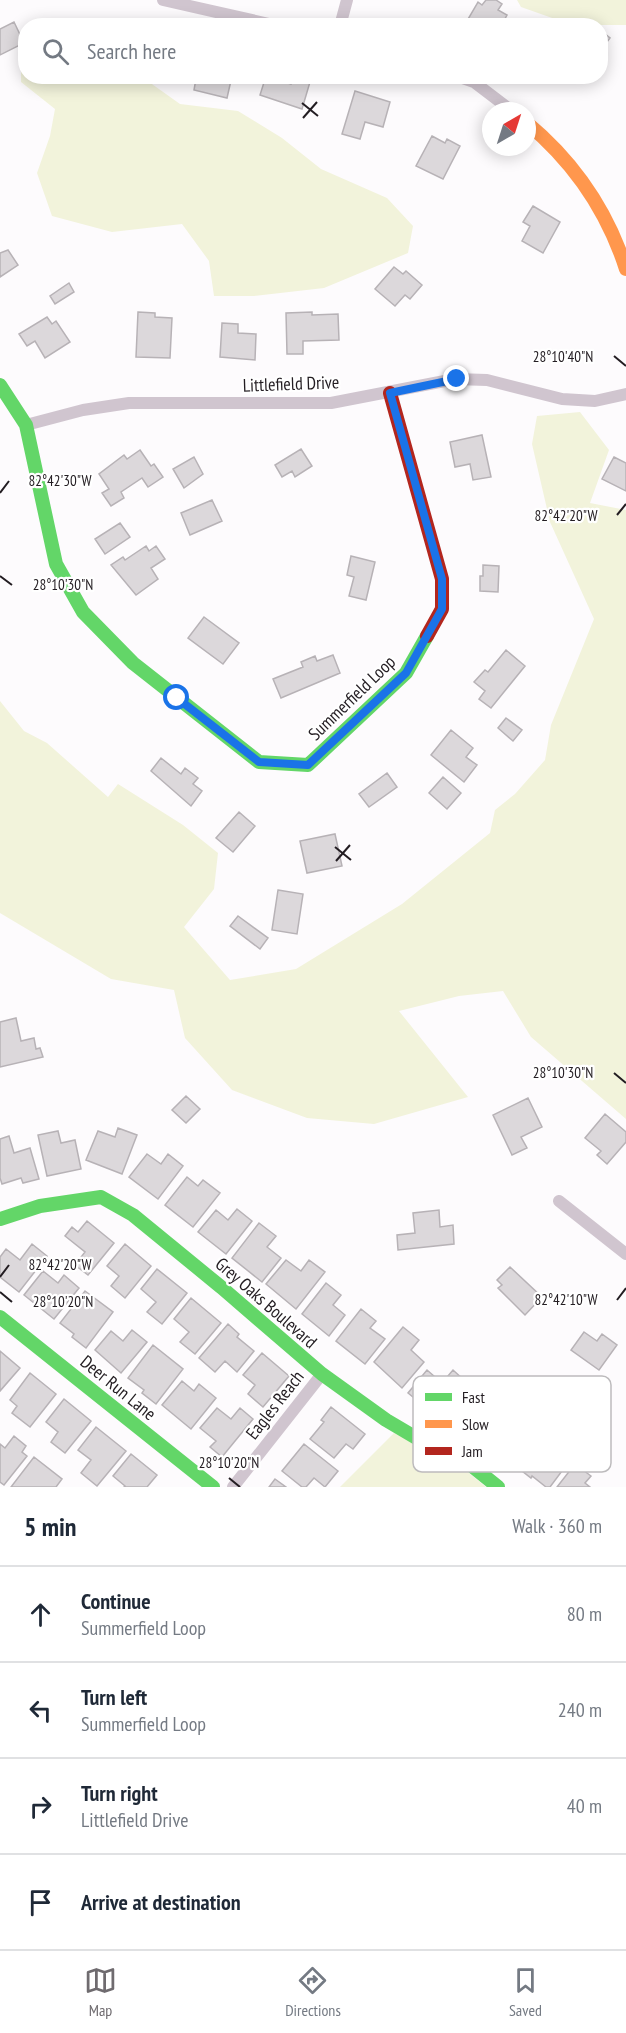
<!DOCTYPE html>
<meta charset="utf-8">
<style>
:root{--surface:#fff;--page:#f6f6f7;--text:#1f2937;--muted:#747a83;--line:#e0e1e3;--accent:#6f6b6f}
body{margin:0;font-family:"PT Sans Narrow",sans-serif;background:var(--page);color:var(--text)}
.compass{position:absolute;left:482px;top:102px;width:54px;height:54px;border-radius:50%;background:var(--surface);box-shadow:0 3px 15px #0003;rotate:39deg}
.stop{position:absolute;width:18px;height:18px;margin:-14px;border:4px solid #1a73e8;border-radius:50%;background:#fff}
.stop.end{background:#1a73e8;border-color:#fff;box-shadow:0 2px 6px #0008}
.list{margin:0;padding:0;list-style:none}
h2{display:flex;justify-content:space-between;align-items:center;height:78px;margin:0;padding:0 24px;font-size:26px}
h2 small{font-size:20px;font-weight:400;color:var(--muted)}
.list li{display:grid;grid-template-columns:39px 1fr auto;gap:18px;align-items:center;box-sizing:border-box;height:96px;padding:0 24px;border-top:2px solid var(--line)}
.list b{display:block;font-size:22px;white-space:nowrap}
.list p{margin:0;font-size:20px;white-space:nowrap;color:var(--muted)}
.list em{font-size:20px;font-style:normal;color:var(--muted)}
.icon{flex:none;width:33px;height:33px;fill:none;stroke:currentColor;stroke-width:2;stroke-linecap:round;stroke-linejoin:round}
.map{position:relative;flex:none;width:626px;height:1487px;overflow:hidden}
.search{position:absolute;background:var(--surface);box-shadow:0 3px 15px #0003;left:18px;right:18px;top:18px;height:66px;display:flex;align-items:center;gap:15px;box-sizing:border-box;padding:0 21px;border-radius:24px;color:var(--muted);font-size:22px}
.sheet{height:462px;background:var(--surface)}
nav{display:flex;justify-content:space-around;align-items:center;box-sizing:border-box;height:84px;border-top:2px solid var(--line);background:var(--surface);font-size:16px;color:var(--muted)}
nav a{display:grid;justify-items:center;gap:3px}
nav .on{color:var(--accent)}
.map>svg:first-child{display:block}
.green{fill:#f2f3db}
.building{fill:#dcd8db;stroke:#b7b2b6;stroke-width:1.5}
.lines{fill:none;stroke-linecap:round;stroke-linejoin:round}
.street{stroke:#d0c5cf;stroke-width:12}
.fast{stroke:#63d668;stroke-width:14}
.slow{stroke:#ff974d;stroke-width:14}
.jam{stroke:#b3261e;stroke-width:14}
.route{stroke:#1a73e8;stroke-width:8}
.ticks{fill:none;stroke:#231d22;stroke-width:2}
.labels{text-anchor:middle;stroke-width:4.5;stroke-linejoin:round;paint-order:stroke}
.street-label{font-size:18px;fill:#231d22;stroke:#fff}
.key{fill:#fff;stroke:#bdbbbd;stroke-width:1.5}
.key-label{font-size:16px;fill:#231d22}
.ticks-label{font-size:15px;text-anchor:middle;fill:#231d22;stroke:#fff;stroke-width:4.5;stroke-linejoin:round;paint-order:stroke}
</style>
<div class="map">
<svg width="626" height="1487" viewBox="0 0 626 1487">
<rect width="100%" height="100%" fill="#fdfbfd"/>
<path class="green" d="M 517,0 L 626,0 L 626,25 L 572,25 L 521,7 Z
M 25,50 L 26,76 L 142,77 L 180,104 L 238,111 L 282,138 L 321,169 L 387,198 L 413,226 L 408,253 L 324,288 L 254,296 L 214,296 L 209,261 L 182,224 L 112,232 L 52,216 L 37,173 L 50,136 L 55,109 L 21,82 L 21,51 Z
M 580,412 L 609,450 L 590,503 L 626,510 L 626,1119 L 531,1037 L 503,991 L 459,996 L 399,1011 L 468,1097 L 374,1124 L 307,1118 L 232,1090 L 185,1038 L 174,990 L 111,979 L 0,913 L 0,701 L 24,731 L 47,743 L 108,797 L 118,784 L 183,825 L 218,853 L 214,889 L 184,927 L 230,980 L 296,969 L 402,904 L 490,833 L 495,810 L 515,794 L 545,760 L 551,725 L 594,619 L 550,522 L 532,444 L 537,416 Z
M 394,1433 L 458,1464 L 486,1487 L 340,1487 Z"/>
<path class="building" d="M 486,0 L 496,0 L 502,4 L 498,10 L 507,15 L 501,26 L 464,26 L 478,2 L 482,5 Z
M 14,22 L 24,43 L 0,55 L 0,29 Z
M 600,30 L 610,38 L 601,50 L 600,50 Z
M 187,76 L 232,76 L 227,98 L 194,90 L 196,79 Z
M 266,76 L 279,76 L 278,80 L 291,84 L 294,76 L 310,82 L 302,109 L 260,95 Z
M 355,91 L 390,102 L 383,127 L 365,122 L 360,139 L 342,134 Z
M 432,136 L 445,143 L 447,139 L 460,146 L 443,179 L 416,166 Z
M 533,206 L 560,222 L 543,253 L 522,241 L 530,226 L 523,222 Z
M 8,250 L 18,265 L 0,277 L 0,253 Z
M 394,267 L 403,274 L 406,271 L 422,285 L 410,299 L 405,295 L 395,306 L 375,289 Z
M 69,283 L 74,292 L 55,304 L 50,296 Z
M 138,312 L 155,313 L 155,317 L 172,318 L 170,358 L 136,357 Z
M 312,312 L 312,315 L 338,314 L 339,340 L 303,341 L 303,354 L 287,354 L 286,313 Z
M 47,317 L 52,324 L 56,321 L 70,342 L 45,358 L 35,341 L 27,346 L 19,334 Z
M 222,323 L 238,324 L 238,333 L 256,334 L 255,360 L 220,357 Z
M 482,435 L 491,477 L 473,480 L 470,464 L 455,467 L 450,442 Z
M 301,449 L 312,466 L 295,477 L 292,471 L 282,477 L 275,465 Z
M 140,450 L 151,466 L 154,464 L 163,477 L 148,487 L 142,478 L 121,492 L 124,498 L 111,506 L 102,493 L 109,489 L 99,474 L 124,455 L 127,459 Z
M 194,457 L 203,474 L 184,488 L 173,469 Z
M 614,457 L 626,463 L 626,491 L 602,479 Z
M 212,500 L 222,521 L 190,535 L 181,513 Z
M 120,523 L 130,537 L 105,554 L 95,539 Z
M 146,546 L 149,551 L 156,546 L 165,559 L 151,568 L 158,579 L 136,595 L 111,565 L 123,557 L 125,560 Z
M 351,556 L 375,562 L 366,600 L 349,596 L 354,577 L 347,575 Z
M 483,565 L 499,566 L 498,592 L 480,591 L 480,576 L 483,576 Z
M 204,617 L 239,643 L 223,664 L 188,638 Z
M 506,650 L 525,666 L 491,708 L 479,699 L 485,691 L 474,682 L 485,670 L 488,672 Z
M 333,655 L 340,673 L 281,698 L 273,679 L 303,667 L 301,662 L 315,656 L 317,661 Z
M 506,718 L 522,730 L 513,741 L 498,728 Z
M 451,730 L 473,748 L 466,757 L 477,765 L 464,782 L 431,755 Z
M 161,758 L 181,774 L 185,768 L 198,778 L 193,784 L 202,791 L 191,806 L 151,771 Z
M 387,773 L 397,787 L 369,807 L 359,794 Z
M 443,777 L 461,793 L 447,809 L 429,793 Z
M 239,812 L 255,826 L 233,852 L 216,838 Z
M 335,834 L 342,866 L 307,873 L 300,841 Z
M 278,890 L 303,894 L 297,934 L 272,930 Z
M 238,916 L 268,938 L 260,949 L 230,926 Z
M 16,1018 L 21,1041 L 34,1038 L 36,1049 L 40,1048 L 43,1057 L 0,1067 L 0,1022 Z
M 186,1096 L 200,1109 L 186,1123 L 172,1110 Z
M 528,1098 L 542,1127 L 521,1137 L 527,1148 L 512,1155 L 493,1115 Z
M 605,1114 L 626,1132 L 626,1142 L 607,1164 L 597,1155 L 601,1151 L 585,1138 Z
M 118,1128 L 137,1135 L 122,1174 L 86,1160 L 98,1131 L 115,1137 Z
M 58,1131 L 61,1143 L 75,1140 L 81,1169 L 47,1176 L 38,1135 Z
M 9,1136 L 14,1153 L 30,1148 L 39,1179 L 23,1183 L 21,1178 L 2,1184 L 0,1178 L 0,1139 Z
M 147,1154 L 161,1164 L 168,1154 L 183,1166 L 158,1199 L 129,1177 Z
M 187,1177 L 198,1186 L 203,1180 L 220,1193 L 193,1227 L 165,1205 Z
M 237,1209 L 252,1221 L 226,1254 L 198,1232 L 216,1210 L 228,1220 Z
M 439,1210 L 440,1227 L 453,1225 L 454,1244 L 398,1250 L 397,1235 L 415,1233 L 413,1213 Z
M 87,1221 L 114,1243 L 88,1275 L 75,1265 L 85,1252 L 65,1236 L 72,1227 L 78,1232 Z
M 259,1223 L 276,1236 L 267,1247 L 281,1258 L 262,1282 L 232,1258 Z
M 32,1244 L 47,1256 L 19,1292 L 0,1277 L 0,1257 L 6,1249 L 20,1260 Z
M 125,1244 L 151,1266 L 125,1298 L 111,1286 L 119,1276 L 107,1266 Z
M 286,1260 L 301,1271 L 309,1260 L 325,1272 L 296,1309 L 266,1284 Z
M 510,1267 L 542,1297 L 525,1315 L 498,1288 L 502,1285 L 497,1280 Z
M 157,1269 L 187,1293 L 162,1324 L 147,1312 L 156,1302 L 141,1289 Z
M 43,1271 L 58,1283 L 64,1275 L 79,1288 L 54,1319 L 24,1295 Z
M 326,1283 L 341,1295 L 333,1305 L 345,1315 L 329,1336 L 302,1314 Z
M 85,1291 L 113,1312 L 86,1348 L 72,1337 L 74,1334 L 60,1323 Z
M 191,1298 L 221,1323 L 195,1354 L 180,1342 L 189,1332 L 174,1319 Z
M 361,1309 L 376,1321 L 370,1328 L 385,1339 L 365,1364 L 336,1341 Z
M 228,1324 L 239,1334 L 237,1337 L 254,1351 L 237,1372 L 225,1361 L 215,1372 L 199,1358 Z
M 403,1327 L 419,1340 L 411,1350 L 424,1362 L 402,1388 L 374,1362 Z
M 132,1330 L 147,1342 L 121,1373 L 95,1350 L 111,1331 L 123,1341 Z
M 584,1332 L 597,1341 L 602,1334 L 617,1345 L 599,1370 L 571,1350 Z
M 153,1345 L 183,1369 L 156,1404 L 142,1393 L 144,1390 L 128,1378 Z
M 0,1351 L 20,1368 L 0,1391 Z
M 262,1353 L 289,1376 L 263,1407 L 248,1394 L 255,1385 L 243,1375 Z
M 427,1370 L 442,1383 L 453,1370 L 464,1380 L 435,1415 L 408,1393 Z
M 30,1373 L 56,1394 L 30,1427 L 12,1413 L 17,1406 L 10,1400 Z
M 182,1381 L 194,1391 L 199,1384 L 216,1398 L 191,1429 L 162,1405 Z
M 64,1399 L 91,1421 L 65,1453 L 51,1442 L 58,1432 L 46,1422 Z
M 331,1407 L 365,1434 L 353,1449 L 346,1444 L 334,1458 L 310,1439 L 324,1422 L 321,1420 Z
M 217,1408 L 231,1419 L 240,1408 L 253,1419 L 222,1457 L 210,1447 L 216,1441 L 200,1428 Z
M 96,1427 L 126,1451 L 97,1486 L 81,1473 L 91,1460 L 78,1450 Z
M 547,1429 L 563,1442 L 554,1453 L 568,1463 L 550,1487 L 546,1487 L 532,1476 L 531,1478 L 517,1467 Z
M 14,1436 L 26,1446 L 22,1452 L 27,1456 L 4,1485 L 0,1482 L 0,1444 L 5,1448 Z
M 304,1444 L 338,1471 L 325,1487 L 314,1478 L 306,1487 L 302,1487 L 282,1471 Z
M 131,1454 L 157,1475 L 147,1487 L 124,1487 L 125,1486 L 113,1476 Z
M 34,1457 L 62,1479 L 56,1487 L 11,1487 Z
M 575,1464 L 591,1476 L 585,1483 L 590,1487 L 557,1487 Z
M 275,1479 L 286,1487 L 269,1487 Z"/>
<g class="lines">
<path class="street" d="M 163,0 L 278,26
M 340,26 L 347,0
M 457,76 L 474,82 L 512,111
M 26,425 L 83,410 L 129,403 L 331,403 L 455,379 L 487,380 L 562,399 L 595,401 L 626,394
M 559,1201 L 626,1254
M 233,1487 L 322,1374"/>
<path class="fast" d="M 0,385 L 26,425 L 56,564 L 83,612 L 133,663 L 259,762 L 308,765 L 406,673 L 427,636
M 0,1219 L 40,1206 L 101,1197 L 133,1215 L 221,1287 L 322,1374 L 386,1420 L 425,1443 L 462,1458 L 498,1487
M 0,1317 L 213,1487"/>
<path class="slow" d="M 527,123 C 575,163 607,210 626,269"/>
<path class="jam" d="M 390,393 L 442,579 L 442,609 L 427,636"/>
</g>
<g class="lines">
<path class="route" d="M 177,698 L 259,762 L 308,765 L 406,673 L 442,609 L 442,579 L 390,393 L 457,379"/>
</g>
<path class="ticks" d="M 302,103 L 318,116M 303,118 L 317,102M 614,356 L 626,366M 0,493 L 9,481M 617,515 L 626,504M 0,576 L 12,585M 335,847 L 351,860M 336,861 L 350,845M 614,1073 L 626,1083M 0,1277 L 9,1265M 0,1292 L 12,1302M 617,1300 L 626,1288M 229,1478 L 240,1487"/>
<g class="labels">
<g class="street-label">
<text transform="translate(291 384) rotate(-2)" y="6">Littlefield Drive</text>
<text transform="translate(352 698) rotate(-44)" y="6">Summerfield Loop</text>
<text transform="translate(266 1303) rotate(41)" y="6">Grey Oaks Boulevard</text>
<text transform="translate(118 1388) rotate(39)" y="6">Deer Run Lane</text>
<text transform="translate(275 1405) rotate(-52)" y="6">Eagles Reach</text>
</g>
</g>
<rect x="413" y="1376" width="198" height="96" rx="9" class="key"/>
<rect x="425" y="1393" width="27" height="8" fill="#63d668"/>
<rect x="425" y="1420" width="27" height="8" fill="#ff974d"/>
<rect x="425" y="1447" width="27" height="8" fill="#b3261e"/>
<g class="key-label">
<text x="462" y="1403">Fast</text>
<text x="462" y="1430">Slow</text>
<text x="462" y="1457">Jam</text>
</g>
<g class="ticks-label">
<text x="563" y="362">28°10'40"N</text>
<text x="60" y="486">82°42'30"W</text>
<text x="566" y="521">82°42'20"W</text>
<text x="63" y="590">28°10'30"N</text>
<text x="563" y="1078">28°10'30"N</text>
<text x="60" y="1270">82°42'20"W</text>
<text x="566" y="1305">82°42'10"W</text>
<text x="63" y="1307">28°10'20"N</text>
<text x="229" y="1468">28°10'20"N</text>
</g>
</svg>
<svg class="compass" viewBox="-18 -18 36 36"><path d="M0-13l5 13h-10z" fill="#e53935"/><path d="M0 13l5-13h-10z" fill="#747a83"/></svg>
<div class="stop" style="left:177px;top:698px"></div>
<div class="stop end" style="left:457px;top:379px"></div>
<div class="search"><svg class="icon" aria-label="search" viewBox="0 0 24 24"><circle cx="10" cy="10" r="6"/><path d="M15 15l6 6"/></svg>Search here</div>
</div>
<section class="sheet">
<h2>5 min<small>Walk · 360 m</small></h2>
<ul class="list">
<li><svg class="icon" aria-label="ahead" viewBox="0 0 24 24"><path d="M12 20V5M6 11l6-6 6 6"/></svg><div><b>Continue</b><p>Summerfield Loop</p></div><em>80 m</em></li>
<li><svg class="icon" aria-label="left" viewBox="0 0 24 24"><path d="M17 20v-9H6M10 6l-5 5 5 5"/></svg><div><b>Turn left</b><p>Summerfield Loop</p></div><em>240 m</em></li>
<li><svg class="icon" aria-label="right" viewBox="0 0 24 24"><path d="M7 20v-9h11M14 6l5 5-5 5"/></svg><div><b>Turn right</b><p>Littlefield Drive</p></div><em>40 m</em></li>
<li><svg class="icon" aria-label="arrive" viewBox="0 0 24 24"><path d="M6 21V4h12l-3 4 3 4H6"/></svg><div><b>Arrive at destination</b></div></li>
</ul>
</section>
<nav>
<a class="on"><svg class="icon" aria-label="map" viewBox="0 0 24 24"><path d="M3 6l6-2 6 2 6-2v14l-6 2-6-2-6 2zM9 4v14M15 6v14"/></svg>Map</a>
<a><svg class="icon" aria-label="directions" viewBox="0 0 24 24"><path d="M12 3l9 9-9 9-9-9zM9 14v-3h6M13 9l2 2-2 2"/></svg>Directions</a>
<a><svg class="icon" aria-label="saved" viewBox="0 0 24 24"><path d="M7 4h10v16l-5-4-5 4z"/></svg>Saved</a>
</nav>
